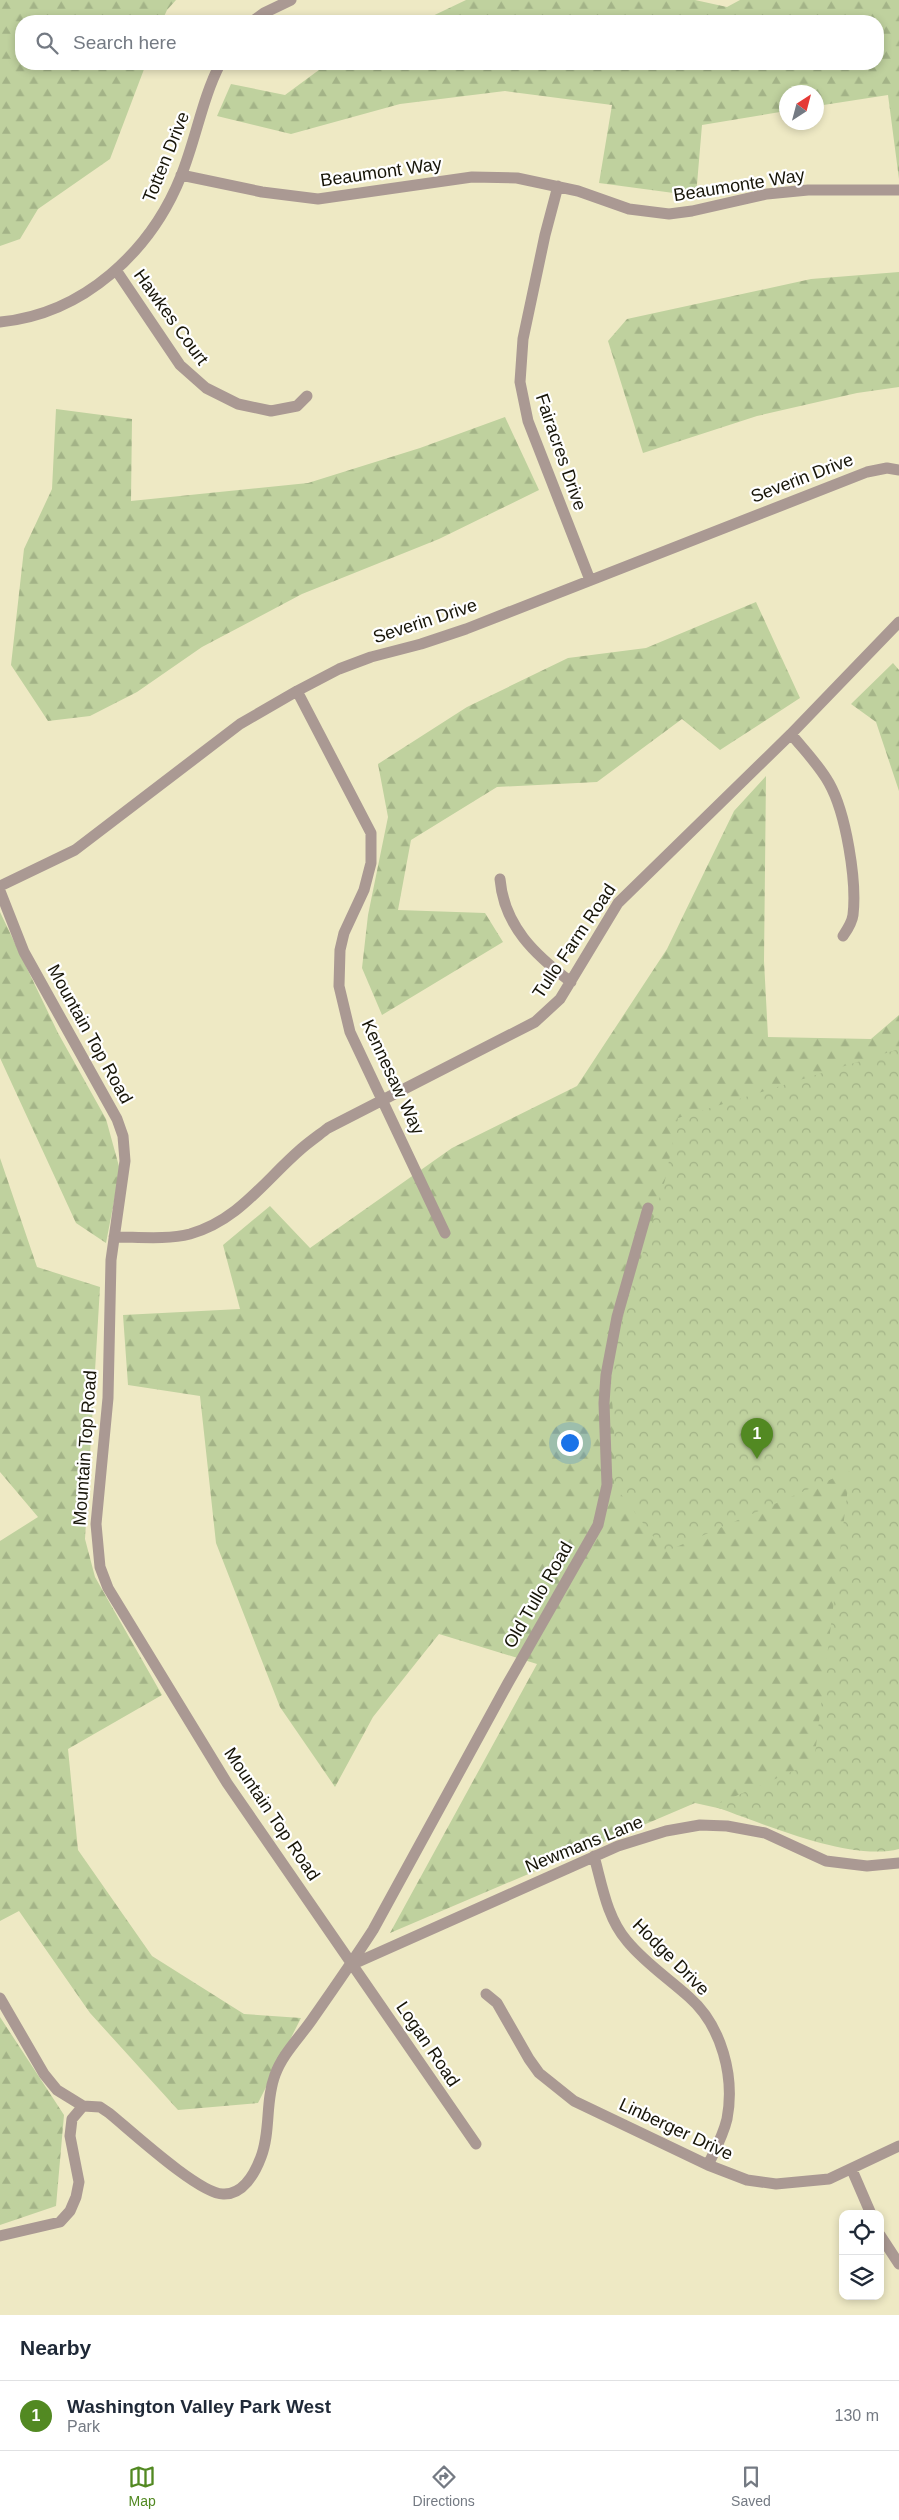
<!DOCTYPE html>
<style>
:root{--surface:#fff;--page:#f2f2f3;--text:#1f2937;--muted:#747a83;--line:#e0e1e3;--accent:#528922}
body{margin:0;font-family:Helvetica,sans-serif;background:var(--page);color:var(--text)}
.controls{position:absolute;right:15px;bottom:15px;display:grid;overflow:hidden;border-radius:10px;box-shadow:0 2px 8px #0003}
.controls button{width:45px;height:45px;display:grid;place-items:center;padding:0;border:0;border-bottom:1px solid var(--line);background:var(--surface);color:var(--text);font:25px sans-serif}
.compass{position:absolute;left:779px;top:85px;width:45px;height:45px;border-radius:50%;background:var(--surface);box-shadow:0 2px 8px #0003;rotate:36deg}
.you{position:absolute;left:569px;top:1442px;width:18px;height:18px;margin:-12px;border:4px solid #fff;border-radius:50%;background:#1a73e8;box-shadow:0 0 0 8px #1a73e833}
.badge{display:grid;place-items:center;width:32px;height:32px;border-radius:50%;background:var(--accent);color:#fff;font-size:16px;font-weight:700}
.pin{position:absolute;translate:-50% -41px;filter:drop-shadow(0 1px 2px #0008)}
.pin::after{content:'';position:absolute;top:26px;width:18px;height:15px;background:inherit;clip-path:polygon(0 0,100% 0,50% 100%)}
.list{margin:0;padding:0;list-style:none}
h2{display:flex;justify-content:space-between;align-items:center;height:65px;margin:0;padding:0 20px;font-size:21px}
h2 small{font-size:16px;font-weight:400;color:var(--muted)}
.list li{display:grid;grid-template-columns:32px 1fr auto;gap:15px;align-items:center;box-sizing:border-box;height:70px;padding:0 20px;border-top:1px solid var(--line)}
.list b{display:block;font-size:19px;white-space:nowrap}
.list p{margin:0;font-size:16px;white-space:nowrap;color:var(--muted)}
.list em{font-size:16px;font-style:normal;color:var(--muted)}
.icon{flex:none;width:28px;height:28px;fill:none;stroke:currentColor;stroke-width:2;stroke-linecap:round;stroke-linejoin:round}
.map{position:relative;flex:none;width:899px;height:2315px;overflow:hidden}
.search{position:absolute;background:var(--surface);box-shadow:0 2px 8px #0003;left:15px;right:15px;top:15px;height:55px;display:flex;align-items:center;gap:12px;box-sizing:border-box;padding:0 18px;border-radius:20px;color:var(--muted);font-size:19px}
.sheet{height:135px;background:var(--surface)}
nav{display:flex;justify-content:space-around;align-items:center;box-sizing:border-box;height:70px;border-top:1px solid var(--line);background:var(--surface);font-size:14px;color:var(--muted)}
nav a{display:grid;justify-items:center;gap:2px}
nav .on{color:var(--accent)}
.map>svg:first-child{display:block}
.forest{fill:url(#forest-firs)}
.park{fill:url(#park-crowns)}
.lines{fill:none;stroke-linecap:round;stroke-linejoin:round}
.minor{stroke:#aa9993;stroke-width:11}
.labels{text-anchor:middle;stroke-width:4.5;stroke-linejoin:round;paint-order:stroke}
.street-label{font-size:18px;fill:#171508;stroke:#fff}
</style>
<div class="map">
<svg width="899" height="2315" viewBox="0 0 899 2315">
<defs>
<pattern id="forest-firs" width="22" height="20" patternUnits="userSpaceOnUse" patternTransform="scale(1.25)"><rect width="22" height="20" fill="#bfd19e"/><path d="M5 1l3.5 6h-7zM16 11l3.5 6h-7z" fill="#a3b387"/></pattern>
<pattern id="park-crowns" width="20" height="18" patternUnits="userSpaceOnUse" patternTransform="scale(1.25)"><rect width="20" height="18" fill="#bfd19e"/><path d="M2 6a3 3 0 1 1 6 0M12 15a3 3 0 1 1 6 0" fill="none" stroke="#a3b387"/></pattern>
</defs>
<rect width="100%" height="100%" fill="#eee9c4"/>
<path class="forest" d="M 0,0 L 176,0 L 167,10 L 162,21 L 21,21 L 21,64 L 146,64 L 110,159 L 38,209 L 20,239 L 0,246 Z
M 466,0 L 695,0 L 727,7 L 740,0 L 899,0 L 899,179 L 888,95 L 817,106 L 816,92 L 786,92 L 786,111 L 702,125 L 696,196 L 599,183 L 612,105 L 505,91 L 400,104 L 291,134 L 217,116 L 231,84 L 285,95 L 327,64 L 878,64 L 878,21 L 422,21 Z
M 899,272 L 899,387 L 857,393 L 757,416 L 643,453 L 608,341 L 627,319 L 811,279 Z
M 56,409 L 132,419 L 131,501 L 308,483 L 420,448 L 505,417 L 539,490 L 439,539 L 302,594 L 202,647 L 137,692 L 90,716 L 48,721 L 11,665 L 24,549 L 52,489 Z
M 756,602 L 800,698 L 720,750 L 682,719 L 597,782 L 497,787 L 411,840 L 398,910 L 485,913 L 503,942 L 382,1015 L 362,968 L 368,915 L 388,817 L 378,764 L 467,707 L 568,658 L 646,648 Z
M 893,663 L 899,670 L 899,791 L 876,722 L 851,704 Z
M 766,776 L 764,961 L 768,1037 L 871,1039 L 899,1015 L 899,1844 L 822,1831 L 695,1803 L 390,1933 L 537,1664 L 439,1634 L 373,1717 L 335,1787 L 280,1707 L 216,1543 L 200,1396 L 128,1385 L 123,1315 L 240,1309 L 223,1245 L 270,1206 L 310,1248 L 452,1148 L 577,1086 L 667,949 L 734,811 Z
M 0,912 L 58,1033 L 106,1119 L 120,1170 L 106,1243 L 76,1223 L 0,1058 Z
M 0,1158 L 37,1267 L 100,1287 L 85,1539 L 95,1577 L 162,1695 L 68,1749 L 78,1850 L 152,1956 L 244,2014 L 301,2018 L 258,2103 L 178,2110 L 90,2013 L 19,1911 L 0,1921 L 0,1541 L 38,1517 L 0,1472 Z
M 0,2017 L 64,2115 L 56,2206 L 0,2225 Z"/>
<path class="park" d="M 899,1049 L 899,1849 C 850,1862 762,1823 713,1806 L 814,1762 L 850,1471 L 665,1552 L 614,1485 L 615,1447 L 611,1381 L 613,1350 L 665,1180 L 678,1118 Z"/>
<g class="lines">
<path class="minor" d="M 253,21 L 264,13 L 291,0
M 181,175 L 262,192 L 318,199 L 472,177 L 517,178 L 578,191 L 629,209 L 669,214 L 692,211 L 767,194 L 808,190 L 899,190
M 558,186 L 545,235 L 523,339 L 520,382 L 528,421 L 590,580
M 116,270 L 180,365 L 206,388 L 238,404 L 271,411 L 297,406 L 307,396
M 0,322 C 84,314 151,251 181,176 C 196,139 202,99 220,64
M 297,691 L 371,833 L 371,863 L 364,890 L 344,933 L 340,950 L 339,986 L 350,1032 L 445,1233
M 791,734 C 804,750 819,765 829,783 C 846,813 857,881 853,915 C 852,923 847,930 843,936
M 500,879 C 504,926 535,955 571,982
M 0,886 L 75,850 L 240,724 L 297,691 L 339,669 L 371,657 L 421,644 L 466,629 L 867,472 L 887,468 L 899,470
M 0,891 L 24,952 L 117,1119 L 123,1136 L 125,1161 L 111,1260 L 108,1398 L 96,1524 L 100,1567 L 108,1588 L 227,1783 L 476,2144
M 114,1237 C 138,1237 167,1240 190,1234 C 239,1220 264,1181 301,1149 C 309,1142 319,1135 328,1128 L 535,1022 L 560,999 L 618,903 L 791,734 L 899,622
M 594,1856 C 602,1885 607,1918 627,1941 C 645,1963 668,1978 689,1997 C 722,2026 735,2077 727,2119 C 723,2136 715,2150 708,2165
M 351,1965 L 618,1846 L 666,1831 L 700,1825 L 727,1826 L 765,1833 L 826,1861 L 867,1866 L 899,1863
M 486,1994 L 497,2003 L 529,2059 L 539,2073 L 574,2101 L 708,2165 L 747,2180 L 776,2184 L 829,2179 L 899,2146
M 0,1998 L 44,2074 L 57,2090 L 83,2106
M 852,2170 L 871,2214
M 880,2235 L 899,2264
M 0,2236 L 60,2222 L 70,2211 L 76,2197 L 79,2182 L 70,2136 L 72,2119 L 83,2106 L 100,2107 L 109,2113 C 130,2130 199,2194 223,2194 C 243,2195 255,2173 261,2157 C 271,2131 265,2101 275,2075 C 282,2055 299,2038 311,2021 C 332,1991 353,1961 373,1930 L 508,1683 L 598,1525 L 607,1485 L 604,1403 L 606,1375 L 617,1317 L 648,1208"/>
</g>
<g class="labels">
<g class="street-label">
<text transform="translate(166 157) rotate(-68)" y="6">Totten Drive</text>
<text transform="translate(381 172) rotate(-8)" y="6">Beaumont Way</text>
<text transform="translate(739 185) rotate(-9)" y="6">Beaumonte Way</text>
<text transform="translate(171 317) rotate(54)" y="6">Hawkes Court</text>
<text transform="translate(561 452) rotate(71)" y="6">Fairacres Drive</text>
<text transform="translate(802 478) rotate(-21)" y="6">Severin Drive</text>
<text transform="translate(425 621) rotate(-18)" y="6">Severin Drive</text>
<text transform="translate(574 941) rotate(-56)" y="6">Tullo Farm Road</text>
<text transform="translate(90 1034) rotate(61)" y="6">Mountain Top Road</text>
<text transform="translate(393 1077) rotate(65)" y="6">Kennesaw Way</text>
<text transform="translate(85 1448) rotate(-86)" y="6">Mountain Top Road</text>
<text transform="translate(538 1595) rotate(-60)" y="6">Old Tullo Road</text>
<text transform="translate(272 1814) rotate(56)" y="6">Mountain Top Road</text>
<text transform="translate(584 1844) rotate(-22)" y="6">Newmans Lane</text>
<text transform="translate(671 1957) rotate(45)" y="6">Hodge Drive</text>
<text transform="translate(428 2044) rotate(56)" y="6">Logan Road</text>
<text transform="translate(676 2129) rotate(25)" y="6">Linberger Drive</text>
</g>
</g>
</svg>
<div class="controls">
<button><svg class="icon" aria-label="locate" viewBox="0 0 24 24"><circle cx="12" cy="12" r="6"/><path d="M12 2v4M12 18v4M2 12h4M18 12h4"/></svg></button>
<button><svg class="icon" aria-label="layers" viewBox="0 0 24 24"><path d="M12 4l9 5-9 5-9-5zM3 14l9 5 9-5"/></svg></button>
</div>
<svg class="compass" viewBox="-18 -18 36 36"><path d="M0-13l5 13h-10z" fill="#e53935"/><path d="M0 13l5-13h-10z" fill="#747a83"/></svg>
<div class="you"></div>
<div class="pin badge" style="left:757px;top:1459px">1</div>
<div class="search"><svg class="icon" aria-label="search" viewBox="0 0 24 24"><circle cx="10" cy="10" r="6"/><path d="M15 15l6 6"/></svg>Search here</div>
</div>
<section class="sheet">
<h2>Nearby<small></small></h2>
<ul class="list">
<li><span class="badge">1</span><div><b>Washington Valley Park West</b><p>Park</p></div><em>130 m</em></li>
</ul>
</section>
<nav>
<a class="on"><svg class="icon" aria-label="map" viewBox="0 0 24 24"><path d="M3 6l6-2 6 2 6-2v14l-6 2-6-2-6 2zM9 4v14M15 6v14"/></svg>Map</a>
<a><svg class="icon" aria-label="directions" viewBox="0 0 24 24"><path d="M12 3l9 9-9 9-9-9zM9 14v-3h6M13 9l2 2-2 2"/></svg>Directions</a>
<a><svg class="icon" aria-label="saved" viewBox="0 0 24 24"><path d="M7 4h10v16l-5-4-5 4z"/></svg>Saved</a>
</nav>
